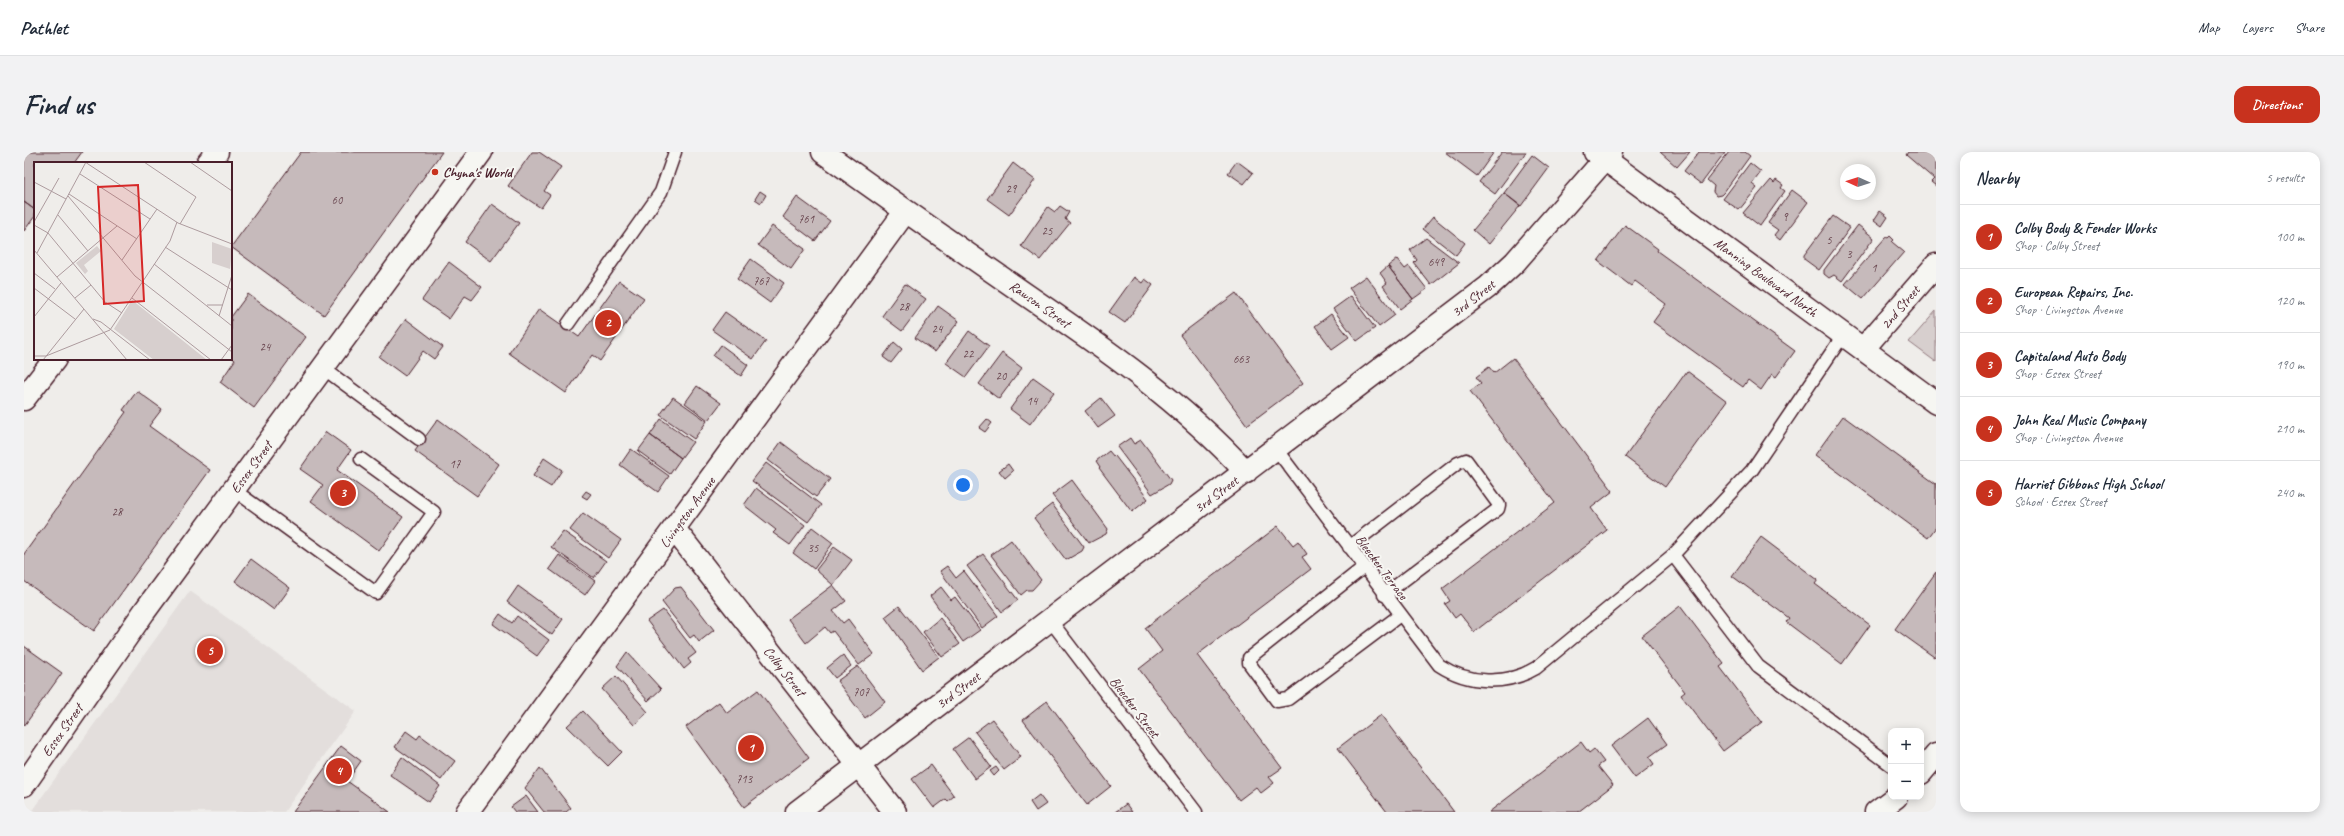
<!DOCTYPE html>
<meta charset="utf-8">
<style>
:root{--surface:#fff;--page:#f2f2f3;--text:#1f2937;--muted:#747a83;--line:#e0e1e3;--accent:#c8321e}
body{margin:0;font-family:Caveat,sans-serif;background:var(--page);color:var(--text)}
.controls{position:absolute;right:12px;bottom:12px;display:grid;overflow:hidden;border-radius:8px;box-shadow:0 2px 10px #0003}
.controls button{width:36px;height:36px;display:grid;place-items:center;padding:0;border:0;border-bottom:1px solid var(--line);background:var(--surface);color:var(--text);font:20px sans-serif}
.compass{position:absolute;left:1816px;top:12px;width:36px;height:36px;border-radius:50%;background:var(--surface);box-shadow:0 2px 10px #0003;rotate:273deg}
.you{position:absolute;left:939px;top:333px;width:14px;height:14px;margin:-10px;border:3px solid #fff;border-radius:50%;background:#1a73e8;box-shadow:0 0 0 6px #1a73e833}
.badge{display:grid;place-items:center;width:26px;height:26px;border-radius:50%;background:var(--accent);color:#fff;font-size:13px;font-weight:700}
.pin{position:absolute;translate:-50% -50%;border:2px solid #fff;box-shadow:0 1px 4px #0006}
.list{margin:0;padding:0;list-style:none}
h2{display:flex;justify-content:space-between;align-items:center;height:52px;margin:0;padding:0 16px;font-size:17px}
h2 small{font-size:13px;font-weight:400;color:var(--muted)}
.list li{display:grid;grid-template-columns:26px 1fr auto;gap:12px;align-items:center;box-sizing:border-box;height:64px;padding:0 16px;border-top:1px solid var(--line)}
.list b{display:block;font-size:15px;white-space:nowrap}
.list p{margin:0;font-size:13px;white-space:nowrap;color:var(--muted)}
.list em{font-size:13px;font-style:normal;color:var(--muted)}
.map{position:relative;flex:none;width:1912px;height:660px;overflow:hidden;border-radius:12px}
header{display:flex;align-items:center;gap:24px;box-sizing:border-box;height:56px;padding:0 20px;background:var(--surface);border-bottom:1px solid var(--line)}
header strong{font-size:19px}
nav{display:flex;gap:22px;margin-inline-start:auto;font-size:14px}
.intro{display:flex;align-items:center;justify-content:space-between;box-sizing:border-box;height:96px;padding:0 24px}
h1{margin:0;font-size:28px}
.button{padding:10px 18px;border-radius:12px;background:var(--accent);color:#fff;font-size:14px;font-weight:700}
main{display:flex;gap:24px;padding:0 24px}
aside{flex:1;background:var(--surface);border-radius:12px;box-shadow:0 2px 10px #0003}
.map>svg:first-child{display:block}
.built{fill:#e3dedc}
.green{fill:#d7cfce;stroke:#90777c}
.building{fill:#c6babb;stroke:#4a1f2b}
.lines{fill:none;stroke-linecap:round;stroke-linejoin:round}
.lane-casing{stroke:#4a1f2b;stroke-width:15}
.street-casing{stroke:#4a1f2b;stroke-width:25}
.secondary-casing{stroke:#4a1f2b;stroke-width:25}
.lane{stroke:#f6f6f2;stroke-width:12}
.street{stroke:#f6f6f2;stroke-width:22}
.secondary{stroke:#f6f6f2;stroke-width:22}
.poi-dot{fill:#c8321e;stroke:#f6f6f2;stroke-width:1.5}
.labels{text-anchor:middle;stroke-width:4;stroke-linejoin:round;paint-order:stroke}
.number-label{font-size:12px;fill:#69464f}
.poi-label{font-size:14px;font-weight:bold;fill:#4a1f2b;stroke:#f6f6f2;text-anchor:start}
.street-label{font-size:14px;fill:#4a1f2b;stroke:#f6f6f2}
.inset-road{fill:none;stroke:#ad9b9e;stroke-width:1}
.view{fill:#d62828;fill-opacity:0.15;stroke:#d62828;stroke-width:2}
.inset-edge{fill:none;stroke:#4a1f2b;stroke-width:2}
</style>
<header>
<strong>Pathlet</strong>
<nav><a>Map</a><a>Layers</a><a>Share</a></nav>
</header>
<div class="intro"><h1>Find us</h1><a class="button">Directions</a></div>
<main>
<div class="map">
<svg width="1912" height="660" viewBox="0 0 1912 660">
<rect width="100%" height="100%" fill="#efedea"/>
<filter id="ink" filterUnits="userSpaceOnUse"><feTurbulence type="fractalNoise" baseFrequency=".025" numOctaves="2"/><feDisplacementMap in="SourceGraphic" scale="8" xChannelSelector="R" yChannelSelector="G"/><feConvolveMatrix kernelMatrix="1 2 1 2 8 2 1 2 1" color-interpolation-filters="sRGB"/></filter>
<g filter="url(#ink)">
<path class="built" d="M 166,439 L 332,559 L 260,660 L 7,660 Z"/>
<path class="green" d="M 1912,159 L 1912,210 L 1885,190 Z"/>
<path class="building" d="M 0,0 L 58,0 L 50,11 L 11,11 L 11,58 L 0,50 Z
M 277,0 L 418,0 L 300,163 L 207,95 Z
M 508,0 L 515,0 L 537,15 L 520,39 L 526,43 L 517,56 L 484,34 Z
M 1421,0 L 1470,0 L 1453,24 Z
M 1478,0 L 1502,0 L 1471,42 L 1455,30 Z
M 1636,0 L 1666,0 L 1653,15 Z
M 1675,0 L 1701,0 L 1677,32 L 1660,19 Z
M 1705,0 L 1721,0 L 1726,4 L 1700,40 L 1697,43 L 1692,44 L 1689,40 L 1690,34 L 1683,28 Z
M 1884,0 L 1909,0 L 1912,2 L 1912,34 L 1907,30 L 1910,27 L 1882,3 Z
M 1508,3 L 1525,16 L 1497,54 L 1480,41 Z
M 1213,9 L 1229,21 L 1220,32 L 1204,21 Z
M 989,11 L 1011,28 L 985,63 L 963,47 Z
M 1726,11 L 1737,20 L 1728,32 L 1733,36 L 1715,58 L 1699,47 Z
M 1747,28 L 1750,31 L 1752,28 L 1759,33 L 1757,36 L 1761,39 L 1736,74 L 1719,61 Z
M 1768,38 L 1784,50 L 1756,88 L 1750,83 L 1754,78 L 1744,71 Z
M 736,39 L 742,43 L 737,51 L 731,47 Z
M 1480,41 L 1496,54 L 1465,92 L 1449,78 Z
M 773,45 L 806,69 L 791,89 L 759,65 Z
M 0,50 L 11,58 L 11,64 L 0,79 Z
M 468,52 L 495,71 L 467,109 L 441,90 Z
M 1036,54 L 1045,60 L 1041,67 L 1046,71 L 1016,108 L 997,94 L 1024,55 L 1031,60 Z
M 1856,59 L 1864,65 L 1858,74 L 1850,68 Z
M 1809,64 L 1826,76 L 1795,118 L 1780,107 L 1780,103 Z
M 1409,65 L 1441,91 L 1432,103 L 1399,77 Z
M 1601,73 L 1634,97 L 1633,99 L 1771,199 L 1752,225 L 1748,222 L 1737,238 L 1724,228 L 1719,235 L 1629,170 L 1642,152 L 1611,129 L 1607,134 L 1574,109 Z
M 1834,73 L 1850,86 L 1818,129 L 1810,123 L 1805,126 L 1800,122 L 1800,118 Z
M 748,74 L 781,97 L 767,117 L 734,93 Z
M 1866,84 L 1870,88 L 1868,90 L 1880,100 L 1839,147 L 1821,132 L 1862,85 L 1864,86 Z
M 1402,86 L 1435,111 L 1407,133 L 1390,111 L 1393,108 L 1386,98 Z
M 727,107 L 760,131 L 746,151 L 713,127 Z
M 1373,107 L 1381,117 L 1385,114 L 1403,137 L 1389,147 L 1364,114 Z
M 425,110 L 458,135 L 448,148 L 441,144 L 425,167 L 398,148 Z
M 1364,114 L 1389,147 L 1376,157 L 1359,134 L 1363,131 L 1356,121 Z
M 1342,124 L 1371,163 L 1355,175 L 1325,136 Z
M 1110,125 L 1118,131 L 1121,127 L 1129,133 L 1101,171 L 1085,160 Z
M 595,129 L 620,146 L 576,209 L 568,203 L 542,241 L 485,201 L 515,157 L 555,185 Z
M 881,132 L 902,147 L 878,179 L 858,164 Z
M 1212,141 L 1279,231 L 1223,273 L 1156,183 Z
M 224,142 L 282,185 L 230,256 L 196,230 L 211,208 L 207,205 L 207,165 Z
M 1327,144 L 1351,176 L 1333,189 L 1309,157 Z
M 914,154 L 935,169 L 911,200 L 891,186 Z
M 701,160 L 742,189 L 729,207 L 688,178 Z
M 1307,162 L 1325,185 L 1308,197 L 1291,174 Z
M 382,167 L 419,195 L 410,207 L 399,199 L 381,224 L 355,205 Z
M 945,179 L 965,194 L 942,225 L 922,211 Z
M 870,190 L 878,197 L 867,211 L 859,205 Z
M 697,193 L 724,213 L 717,224 L 689,204 Z
M 978,201 L 998,216 L 975,247 L 955,232 Z
M 1489,206 L 1589,339 L 1567,356 L 1583,378 L 1450,480 L 1436,462 L 1431,466 L 1421,452 L 1426,449 L 1418,437 L 1531,351 L 1446,239 L 1457,231 L 1452,225 L 1465,215 L 1470,221 Z
M 1663,219 L 1703,249 L 1641,335 L 1601,305 Z
M 1009,225 L 1030,240 L 1006,272 L 986,257 Z
M 673,234 L 697,251 L 684,268 L 661,251 Z
M 113,239 L 138,257 L 125,274 L 186,318 L 70,479 L 0,429 L 0,402 L 102,260 L 99,258 Z
M 649,245 L 683,269 L 670,287 L 636,263 Z
M 1077,246 L 1091,264 L 1074,276 L 1061,259 Z
M 1819,264 L 1912,332 L 1912,375 L 1904,386 L 1791,303 Z
M 414,267 L 475,312 L 453,344 L 391,299 Z
M 637,267 L 669,290 L 657,306 L 626,283 Z
M 963,267 L 968,271 L 961,280 L 955,276 Z
M 302,280 L 327,298 L 313,318 L 379,365 L 355,399 L 287,349 L 299,333 L 276,317 Z
M 626,283 L 657,306 L 646,322 L 614,299 Z
M 1106,286 L 1110,292 L 1117,288 L 1147,328 L 1145,332 L 1128,342 L 1093,295 Z
M 757,290 L 806,327 L 792,345 L 744,308 Z
M 607,297 L 645,324 L 634,340 L 596,313 Z
M 1085,299 L 1090,305 L 1091,304 L 1124,347 L 1108,360 L 1075,316 L 1076,315 L 1072,309 Z
M 520,306 L 538,318 L 527,335 L 509,324 Z
M 742,311 L 797,353 L 784,370 L 728,329 Z
M 984,312 L 989,319 L 981,326 L 975,319 Z
M 1048,328 L 1084,377 L 1082,382 L 1065,391 L 1028,343 Z
M 732,336 L 781,373 L 766,393 L 749,381 L 752,378 L 720,353 Z
M 562,339 L 567,342 L 563,347 L 558,344 Z
M 1028,352 L 1060,395 L 1058,399 L 1042,408 L 1010,366 Z
M 559,361 L 597,388 L 584,406 L 546,378 Z
M 1254,374 L 1269,393 L 1274,389 L 1283,402 L 1278,405 L 1287,417 L 1173,503 L 1258,616 L 1245,625 L 1250,631 L 1237,641 L 1232,635 L 1215,648 L 1115,517 L 1138,499 L 1121,476 Z
M 788,375 L 809,391 L 790,417 L 769,401 Z
M 539,379 L 582,409 L 570,426 L 527,395 Z
M 1737,385 L 1794,428 L 1791,432 L 1846,473 L 1818,512 L 1762,470 L 1765,466 L 1708,424 Z
M 987,388 L 1017,428 L 1008,438 L 1003,438 L 997,443 L 967,403 Z
M 810,395 L 828,408 L 809,433 L 792,418 Z
M 959,402 L 994,448 L 978,460 L 943,414 Z
M 535,403 L 571,429 L 561,443 L 525,417 Z
M 227,407 L 266,436 L 250,458 L 211,429 Z
M 923,414 L 932,426 L 940,419 L 974,464 L 958,476 L 916,419 Z
M 1912,420 L 1912,503 L 1910,505 L 1871,477 Z
M 809,433 L 822,449 L 809,459 L 819,471 L 824,467 L 850,502 L 835,513 L 809,479 L 806,481 L 801,475 L 782,491 L 764,467 Z
M 494,434 L 539,467 L 528,483 L 483,450 Z
M 657,435 L 690,478 L 675,490 L 670,483 L 666,486 L 638,450 L 651,436 Z
M 917,435 L 927,448 L 931,445 L 956,478 L 939,490 L 906,444 Z
M 875,454 L 915,505 L 898,518 L 861,465 Z
M 1656,454 L 1700,512 L 1696,515 L 1738,570 L 1699,599 L 1657,543 L 1661,540 L 1618,484 Z
M 639,458 L 672,501 L 664,507 L 667,511 L 660,517 L 623,469 Z
M 476,462 L 488,471 L 493,464 L 525,488 L 513,504 L 469,472 Z
M 916,466 L 936,492 L 918,505 L 899,480 Z
M 0,494 L 38,521 L 0,574 Z
M 603,500 L 637,537 L 624,549 L 593,514 Z
M 819,503 L 827,514 L 811,526 L 803,516 Z
M 834,514 L 861,550 L 841,566 L 813,529 Z
M 592,524 L 624,560 L 610,573 L 578,537 Z
M 734,538 L 785,606 L 720,655 L 662,575 L 695,550 L 703,561 Z
M 1023,549 L 1087,634 L 1063,653 L 999,568 Z
M 559,559 L 598,600 L 584,614 L 543,574 Z
M 1357,563 L 1430,660 L 1363,660 L 1314,596 Z
M 1624,566 L 1643,592 L 1625,605 L 1630,612 L 1611,626 L 1587,594 Z
M 968,567 L 997,605 L 980,618 L 951,580 Z
M 382,579 L 393,587 L 396,583 L 431,609 L 417,628 L 371,595 Z
M 945,585 L 967,615 L 951,627 L 929,597 Z
M 1557,590 L 1565,601 L 1570,597 L 1580,610 L 1574,614 L 1589,633 L 1554,660 L 1465,660 Z
M 317,594 L 337,609 L 323,629 L 366,660 L 269,660 Z
M 378,605 L 416,634 L 405,650 L 366,623 Z
M 907,613 L 930,644 L 924,649 L 922,647 L 910,656 L 888,627 Z
M 972,615 L 975,619 L 970,624 L 966,619 Z
M 516,616 L 547,656 L 542,660 L 520,660 L 501,636 Z
M 1015,643 L 1022,652 L 1012,659 L 1006,650 Z
M 502,644 L 514,660 L 491,660 L 487,655 Z
M 1102,652 L 1108,660 L 1091,660 Z"/>
<g class="lines">
<defs>
<path id="lane" d="M 544,172 L 637,40 L 651,0
M 299,216 L 395,287
M 1252,297 L 1415,513 C 1444,532 1482,534 1512,516 L 1649,403 L 1728,318 L 1820,182
M 210,338 L 352,441 L 410,360 L 337,307
M 1325,395 L 1434,311 L 1442,308 L 1475,353 L 1474,357 L 1360,443
M 1649,403 L 1734,514 L 1867,613
M 1340,415 L 1225,506 L 1225,511 L 1253,549 L 1264,547 L 1376,463
M 1026,468 L 1172,660"/>
<path id="street" d="M 799,0 C 866,48 933,95 1001,142 C 1080,196 1157,249 1222,320
M 1839,197 L 1912,113
M 651,378 L 871,660
M 1897,621 L 1912,603
M 0,633 L 120,460 L 457,0
M 443,660 L 881,60
M 773,660 L 1464,135 L 1491,110 L 1587,0
M 1852,660 L 1872,645"/>
<path id="secondary" d="M 1571,0 L 1912,251
M 184,11 L 193,0
M 0,247 L 31,207"/>
</defs>
<use href="#lane" class="lane-casing"/>
<use href="#street" class="street-casing"/>
<use href="#secondary" class="secondary-casing"/>
<use href="#lane" class="lane"/>
<use href="#street" class="street"/>
<use href="#secondary" class="secondary"/>
</g>
</g>
<circle class="poi-dot" cx="411" cy="20" r="4"/>
<g class="labels">
<g class="number-label">
<text x="987" y="41">29</text>
<text x="313" y="52">60</text>
<text x="1761" y="69">9</text>
<text x="782" y="71">761</text>
<text x="1023" y="83">25</text>
<text x="1805" y="92">5</text>
<text x="1825" y="106">3</text>
<text x="1412" y="114">649</text>
<text x="1850" y="120">1</text>
<text x="737" y="133">767</text>
<text x="880" y="159">28</text>
<text x="913" y="181">24</text>
<text x="241" y="199">24</text>
<text x="944" y="206">22</text>
<text x="1217" y="211">663</text>
<text x="977" y="228">20</text>
<text x="1008" y="253">14</text>
<text x="431" y="316">17</text>
<text x="93" y="364">28</text>
<text x="789" y="400">35</text>
<text x="837" y="544">707</text>
<text x="720" y="631">713</text>
</g>
<g class="poi-label">
<text x="419" y="25">Chyna's World</text>
</g>
<g class="street-label">
<text transform="translate(1742 125) rotate(36)" y="5">Manning Boulevard North</text>
<text transform="translate(1449 146) rotate(-38)" y="5">3rd Street</text>
<text transform="translate(1016 152) rotate(35)" y="5">Rawson Street</text>
<text transform="translate(1876 155) rotate(-50)" y="5">2nd Street</text>
<text transform="translate(227 315) rotate(-54)" y="5">Essex Street</text>
<text transform="translate(1192 342) rotate(-37)" y="5">3rd Street</text>
<text transform="translate(663 360) rotate(-54)" y="5">Livingston Avenue</text>
<text transform="translate(1358 415) rotate(53)" y="5">Bleecker Terrace</text>
<text transform="translate(761 519) rotate(52)" y="5">Colby Street</text>
<text transform="translate(934 538) rotate(-37)" y="5">3rd Street</text>
<text transform="translate(1111 555) rotate(53)" y="5">Bleecker Street</text>
<text transform="translate(38 578) rotate(-55)" y="5">Essex Street</text>
</g>
</g>
<g transform="translate(10 10)">
<rect width="198" height="198" fill="#efedea"/>
<path d="M 178,80 L 198,87 L 196,107 L 178,101 ZM 63,84 L 67,89 L 50,103 L 54,109 L 51,112 L 42,101 ZM 98,138 L 173,198 L 120,198 L 80,167 Z" fill="#d7cfce"/>
<path class="inset-road" d="M 51,0 L 144,61 L 198,82M 110,0 L 162,35 L 146,62M 156,0 L 198,29M 46,12 L 116,57M 0,20 L 32,37M 35,32 L 103,77M 34,34 L 101,114 L 198,190M 24,53 L 54,89M 0,60 L 25,16M 0,63 L 14,71 L 71,140 L 88,151M 131,85 L 198,128M 0,88 L 93,198M 3,91 L 52,0M 88,98 L 123,47M 120,102 L 198,164M 0,111 L 21,127M 23,115 L 83,64M 0,126 L 41,157M 41,136 L 57,123M 98,136 L 177,198M 173,143 L 189,143M 185,154 L 198,113M 0,155 L 27,121M 59,157 L 67,160 L 116,198M 0,194 L 12,194 L 76,168 L 136,79 L 143,60M 9,198 L 50,147M 187,198 L 198,183"/>
<path class="view" d="M 104,23 L 110,139 L 70,142 L 64,25 Z"/>
<rect width="198" height="198" class="inset-edge"/>
</g>
</svg>
<div class="controls">
<button>+</button>
<button>−</button>
</div>
<svg class="compass" viewBox="-18 -18 36 36"><path d="M0-13l5 13h-10z" fill="#e53935"/><path d="M0 13l5-13h-10z" fill="#747a83"/></svg>
<div class="you"></div>
<div class="pin badge" style="left:727px;top:596px">1</div>
<div class="pin badge" style="left:584px;top:171px">2</div>
<div class="pin badge" style="left:319px;top:341px">3</div>
<div class="pin badge" style="left:315px;top:619px">4</div>
<div class="pin badge" style="left:186px;top:499px">5</div>
</div>
<aside>
<h2>Nearby<small>5 results</small></h2>
<ul class="list">
<li><span class="badge">1</span><div><b>Colby Body &amp; Fender Works</b><p>Shop · Colby Street</p></div><em>100 m</em></li>
<li><span class="badge">2</span><div><b>European Repairs, Inc.</b><p>Shop · Livingston Avenue</p></div><em>120 m</em></li>
<li><span class="badge">3</span><div><b>Capitaland Auto Body</b><p>Shop · Essex Street</p></div><em>190 m</em></li>
<li><span class="badge">4</span><div><b>John Keal Music Company</b><p>Shop · Livingston Avenue</p></div><em>210 m</em></li>
<li><span class="badge">5</span><div><b>Harriet Gibbons High School</b><p>School · Essex Street</p></div><em>240 m</em></li>
</ul>
</aside>
</main>
